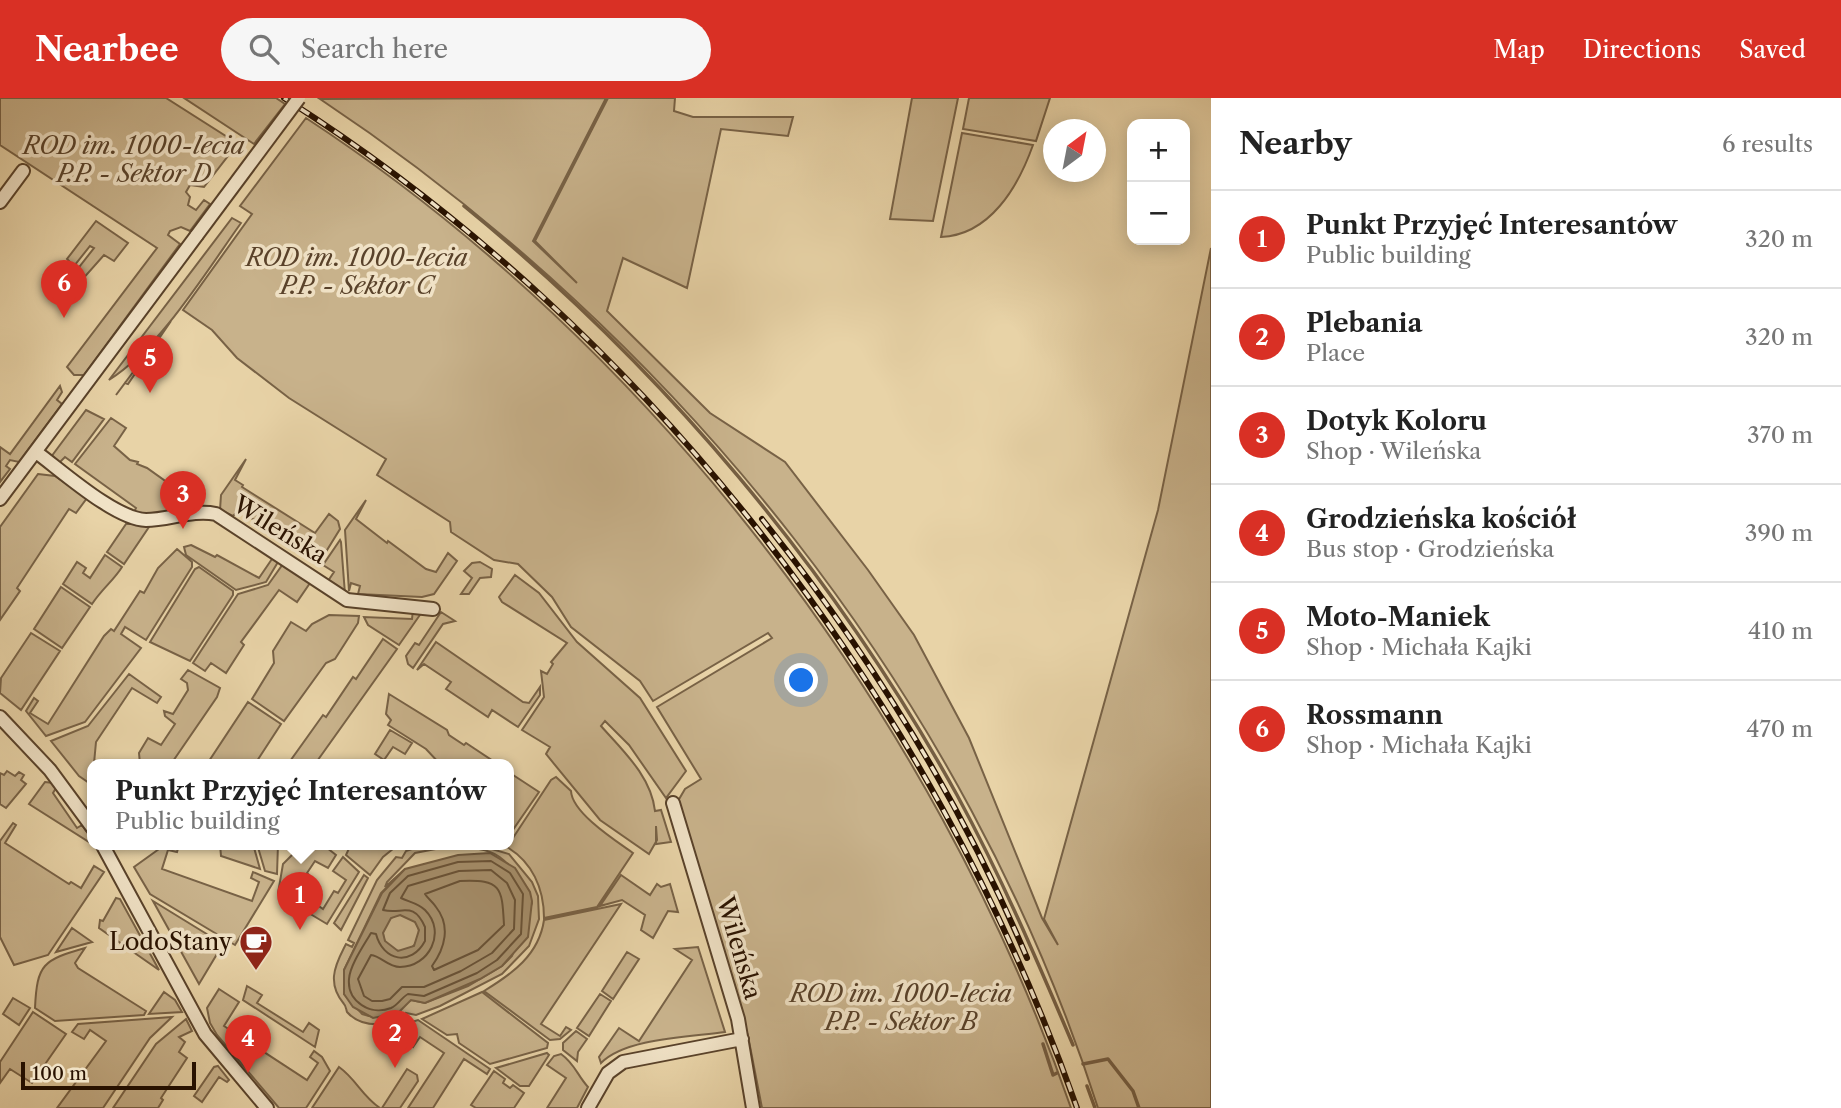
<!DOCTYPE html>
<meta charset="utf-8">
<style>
:root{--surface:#fff;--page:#f6f6f6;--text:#222;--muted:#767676;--line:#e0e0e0;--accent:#d93025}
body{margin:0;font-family:"Libre Caslon Text",serif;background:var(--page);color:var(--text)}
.controls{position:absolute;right:21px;top:21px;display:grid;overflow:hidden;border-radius:14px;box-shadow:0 4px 18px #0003}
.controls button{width:63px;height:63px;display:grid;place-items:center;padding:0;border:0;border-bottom:2px solid var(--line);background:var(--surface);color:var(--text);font:35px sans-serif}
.compass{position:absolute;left:1043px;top:21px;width:63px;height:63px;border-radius:50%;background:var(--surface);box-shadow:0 4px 18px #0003;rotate:32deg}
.scale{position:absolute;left:21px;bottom:18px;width:175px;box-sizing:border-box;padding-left:7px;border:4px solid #291200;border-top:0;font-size:19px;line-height:24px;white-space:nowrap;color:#291200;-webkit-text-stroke:5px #f0e2c6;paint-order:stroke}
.you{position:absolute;left:802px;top:583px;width:24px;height:24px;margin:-18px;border:5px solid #fff;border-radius:50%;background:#1a73e8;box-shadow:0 0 0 10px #1a73e833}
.badge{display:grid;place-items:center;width:46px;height:46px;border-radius:50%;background:var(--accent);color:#fff;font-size:23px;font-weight:700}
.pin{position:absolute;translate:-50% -58px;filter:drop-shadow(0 2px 4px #0008)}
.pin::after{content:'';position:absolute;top:37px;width:24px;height:21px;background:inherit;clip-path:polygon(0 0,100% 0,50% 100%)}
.popup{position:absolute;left:87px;top:661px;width:427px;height:91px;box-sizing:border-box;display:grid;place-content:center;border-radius:14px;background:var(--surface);filter:drop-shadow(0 2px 5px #0005);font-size:23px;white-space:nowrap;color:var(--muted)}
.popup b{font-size:26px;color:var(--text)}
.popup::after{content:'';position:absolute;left:50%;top:100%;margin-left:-14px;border:14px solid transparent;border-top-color:var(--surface)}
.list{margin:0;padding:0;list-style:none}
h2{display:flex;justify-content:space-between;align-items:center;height:91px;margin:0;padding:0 28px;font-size:30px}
h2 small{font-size:23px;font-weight:400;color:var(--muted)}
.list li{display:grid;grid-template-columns:46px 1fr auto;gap:21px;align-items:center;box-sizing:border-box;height:98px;padding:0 28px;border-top:2px solid var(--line)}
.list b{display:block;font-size:26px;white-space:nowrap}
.list p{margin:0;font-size:23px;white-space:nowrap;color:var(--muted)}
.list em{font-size:23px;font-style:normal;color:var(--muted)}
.icon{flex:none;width:38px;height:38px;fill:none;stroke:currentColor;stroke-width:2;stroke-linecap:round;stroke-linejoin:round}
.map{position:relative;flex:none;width:1211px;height:1010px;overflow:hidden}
header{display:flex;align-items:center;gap:42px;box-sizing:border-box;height:98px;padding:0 35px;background:var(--accent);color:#fff}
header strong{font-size:33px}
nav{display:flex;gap:38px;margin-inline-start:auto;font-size:24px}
.search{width:490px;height:63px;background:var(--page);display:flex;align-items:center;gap:18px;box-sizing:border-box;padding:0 24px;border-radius:38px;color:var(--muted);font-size:26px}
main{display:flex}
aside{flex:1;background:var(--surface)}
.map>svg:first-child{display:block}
.green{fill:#c8b28b;stroke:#786246;stroke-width:2;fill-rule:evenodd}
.water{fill:#a7916e;stroke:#755e42;stroke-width:2;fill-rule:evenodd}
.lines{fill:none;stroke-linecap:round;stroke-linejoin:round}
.shore{stroke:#685237;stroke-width:2}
.stream{stroke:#755e42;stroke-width:3.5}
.minor-casing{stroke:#59422a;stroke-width:16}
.minor{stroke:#f0e2c6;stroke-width:12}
.rail-casing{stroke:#291200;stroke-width:6}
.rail{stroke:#f0e2c6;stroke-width:3.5;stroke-dasharray:10;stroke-linecap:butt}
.minor-bridge-casing{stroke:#59422a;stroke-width:16;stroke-linecap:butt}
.minor-bridge{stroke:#f0e2c6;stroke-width:12}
.labels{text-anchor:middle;stroke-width:7;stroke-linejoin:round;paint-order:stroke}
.park-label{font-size:24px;font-style:italic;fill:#59422a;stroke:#f0e2c6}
.street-label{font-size:24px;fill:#291200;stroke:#f0e2c6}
.poi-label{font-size:24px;fill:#291200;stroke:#f0e2c6;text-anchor:end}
</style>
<header>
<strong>Nearbee</strong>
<div class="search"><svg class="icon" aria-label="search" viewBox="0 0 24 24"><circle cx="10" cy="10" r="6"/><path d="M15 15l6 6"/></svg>Search here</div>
<nav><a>Map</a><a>Directions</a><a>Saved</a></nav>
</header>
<main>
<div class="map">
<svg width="1211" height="1010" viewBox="0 0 1211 1010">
<rect width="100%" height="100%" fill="#e8d3a7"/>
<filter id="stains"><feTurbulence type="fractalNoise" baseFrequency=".00286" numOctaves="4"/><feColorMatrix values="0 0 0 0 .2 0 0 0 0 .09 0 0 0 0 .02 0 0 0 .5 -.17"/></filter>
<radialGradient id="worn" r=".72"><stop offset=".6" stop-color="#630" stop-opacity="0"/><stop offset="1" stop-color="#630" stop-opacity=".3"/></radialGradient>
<path class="green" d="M 0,0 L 166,0 L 232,42 L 231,54 L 204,89 L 190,87 L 186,94 L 190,99 L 188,107 L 196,112 L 204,102 L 210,106 L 190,133 L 181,129 L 170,133 L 168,137 L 180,146 L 84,277 L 74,277 L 67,269 L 157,150 L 0,47 Z
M 184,0 L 276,0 L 285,6 L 254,46 Z
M 606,0 L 533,143 L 577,185 L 535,143 L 608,0 L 675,0 L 674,13 L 693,19 L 793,19 L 788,38 L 721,31 L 687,190 L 623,160 L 607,213 L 710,315 L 785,364 L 868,472 L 914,537 L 969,640 L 1042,820 L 1058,847 L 1044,821 L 1158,412 L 1211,150 L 1211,1010 L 1098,1010 C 966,598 678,239 320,1 Z
M 912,0 L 958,0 L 933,123 L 890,121 Z
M 969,0 L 1050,0 L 1036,43 L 963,31 Z
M 306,20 C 654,248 934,617 1071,1010 L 762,1010 L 748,938 L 678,703 L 685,691 L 701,681 L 657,609 L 772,540 L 768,535 L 653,603 L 640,583 L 571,529 L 552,499 L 518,466 L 494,462 L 451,434 L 450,424 L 377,377 L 386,361 L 289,300 L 237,260 L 212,232 L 183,212 L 252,116 L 240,108 Z
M 962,35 L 1033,47 C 1018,89 990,137 941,139 Z
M 232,120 L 241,125 C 206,174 159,251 109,282 Z
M 96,123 L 128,145 L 114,163 L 104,157 L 81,183 L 73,177 L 94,150 L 90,148 L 74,168 L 67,161 Z
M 171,223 L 128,286 L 125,285 L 116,297 Z
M 60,288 L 62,294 L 57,302 L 62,306 L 19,364 L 10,362 L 6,368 L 10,371 L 0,384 L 0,349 L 10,356 Z
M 86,312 L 104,321 L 72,364 L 65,359 L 59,365 L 51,359 Z
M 111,320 L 126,330 L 114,348 L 130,362 L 138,364 L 137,366 L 147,370 L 203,410 L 158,418 L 133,416 L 136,410 L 75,366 Z
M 246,361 L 235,382 L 243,387 L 242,389 L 315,435 L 329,416 L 338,423 L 340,431 L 319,465 L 239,412 L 233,418 L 220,412 L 221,397 Z
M 38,376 L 55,378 L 87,400 L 76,415 L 69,411 L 17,490 L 20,493 L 0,522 L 0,429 Z
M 366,402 L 356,421 L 387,445 L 388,443 L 426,471 L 436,474 L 448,455 L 457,463 L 434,496 L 422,499 L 358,496 L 360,488 L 351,485 L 349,493 L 345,432 Z
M 126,426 L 151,426 L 124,466 L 107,454 Z
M 340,442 L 341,444 L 345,496 L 328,483 L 334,474 L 323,467 Z
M 191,447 L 215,459 L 217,457 L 259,480 L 274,458 L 278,464 L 266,484 L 236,492 L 186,457 L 184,449 Z
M 177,451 L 192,464 L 192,469 L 146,542 L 125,529 L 121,536 L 141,550 L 85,624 L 46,638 L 26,613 L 34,600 L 38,603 L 30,615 L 48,626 L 104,538 L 111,531 L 114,533 L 140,493 L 144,495 L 158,470 Z
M 105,457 L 122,469 C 114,482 102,491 92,506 L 63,486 L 77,464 L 86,470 L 83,475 L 90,480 Z
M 480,464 L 492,471 L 491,479 L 480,480 L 469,496 L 461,496 L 472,480 L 464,473 L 472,465 Z
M 283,466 L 310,485 L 297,504 L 279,492 L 241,544 L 244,547 L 226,575 L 211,565 L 205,573 L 193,565 L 238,496 L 268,487 Z
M 199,469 L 233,493 L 233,497 L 190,563 L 150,544 L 195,471 Z
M 515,477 L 539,495 L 577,544 L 640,600 L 686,673 L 666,700 L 629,647 L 605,623 L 601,628 C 623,653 651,678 655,713 L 661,712 L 671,744 L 656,746 L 656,728 L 657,742 L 649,756 L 600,722 L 546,656 L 550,649 L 522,632 L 544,599 L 541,573 L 547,576 L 553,566 L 551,564 L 567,545 L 502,504 L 499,499 Z
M 61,489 L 90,509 L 62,550 L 34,531 Z
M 413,512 L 422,514 L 399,547 L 368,527 L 364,519 L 412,521 Z
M 441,514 L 455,523 L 443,526 L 413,570 L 408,566 L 406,558 L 415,545 L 419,547 Z
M 329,517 L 359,518 L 358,525 L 335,561 L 326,565 L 284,623 L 252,601 L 274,565 L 273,553 L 291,524 L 306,533 L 312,526 Z
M 31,535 L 60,553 L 21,612 L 0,595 L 1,580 Z
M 383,541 L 397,551 L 315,666 L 288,666 L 323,617 L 326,619 L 353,579 L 356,581 Z
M 436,544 L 523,604 L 529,605 L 540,589 L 540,597 L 518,629 L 492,612 L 488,619 L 446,591 L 451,584 L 424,566 L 417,572 Z
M 188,572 L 220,590 L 217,599 L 171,666 L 140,666 L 139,655 L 148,640 L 161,647 L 175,626 L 165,618 L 164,613 L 173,616 L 188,592 L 187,585 L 181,581 Z
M 129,576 L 161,599 L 157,605 L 132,590 L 96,644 L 92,687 L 79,678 L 51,643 L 88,628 Z
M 389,596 L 447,632 L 449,637 L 464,647 L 466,645 L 493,663 L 492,666 L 440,666 L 426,651 L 388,627 L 391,622 L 386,616 Z
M 248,604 L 281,626 L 255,666 L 207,666 Z
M 390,632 L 412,645 L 405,656 L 393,649 L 384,662 L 375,656 Z
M 7,673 L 15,678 L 19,674 L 24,677 L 21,682 L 26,686 L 6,710 L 0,706 L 0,675 L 4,677 Z
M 510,675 L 539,694 L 508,739 L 508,677 Z
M 556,679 L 571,693 C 572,715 616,743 633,755 L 597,809 L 544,820 C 544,790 532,764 507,749 L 551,682 Z
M 45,684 L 53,685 L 56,690 L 53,695 L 77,730 L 82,727 L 91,740 L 89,744 L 29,706 Z
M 13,725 L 16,727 L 5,745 L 69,786 L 71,784 L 81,790 L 94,768 L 104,774 L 48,857 L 14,867 L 0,839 L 0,743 Z
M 166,746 L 179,747 L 177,754 L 168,752 L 162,771 L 252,803 L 259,784 L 251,780 L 253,774 L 274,783 L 235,847 L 150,796 L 134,769 Z
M 220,746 L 253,746 L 260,771 L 221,758 Z
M 257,746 L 278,746 L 277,776 L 265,773 Z
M 303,746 L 322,746 L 336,757 L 328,770 L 315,763 L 307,775 L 310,778 L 299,795 L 308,802 L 303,811 L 278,795 L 283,766 Z
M 351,746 L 399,746 L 383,759 L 370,777 L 346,757 Z
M 424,747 L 475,746 L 509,756 L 532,784 L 538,798 L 539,821 L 529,848 L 502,876 L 440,908 L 416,917 L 406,915 L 405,921 C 387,927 362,931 347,914 C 346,911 346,908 344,906 C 338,899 333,891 334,878 C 335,866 341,856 346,846 L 352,849 L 354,845 L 348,842 L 377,782 L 396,759 L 402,760 L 406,753 ZM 446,749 C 502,749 506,758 532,805 L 512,858 L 502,868 L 468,888 L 425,905 L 411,902 C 391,915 391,925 362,916 L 344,896 L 344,872 L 381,795 L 405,771 L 385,789 L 387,784 L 415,755 Z
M 343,759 L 359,774 L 327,826 L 307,814 L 313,804 L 323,811 L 334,793 L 338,795 L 346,782 L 333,773 Z
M 364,777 L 368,780 L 341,832 L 334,825 Z
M 621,777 L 650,797 L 657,786 L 661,789 L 670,786 L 678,814 L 668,813 L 653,840 L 641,832 L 645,817 L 622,802 L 600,808 Z
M 116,800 L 120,801 L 159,872 L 99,830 L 100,822 L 103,823 Z
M 153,803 L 223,846 L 199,886 Z
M 621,806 L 541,926 L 560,938 L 566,929 L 571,932 L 560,941 L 550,942 L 484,893 C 512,876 539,857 544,822 Z
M383 835a18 18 0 1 1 36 0a18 18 0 1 1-36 0Z
M 72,830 L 92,844 L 56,854 Z
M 698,849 L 725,934 C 689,939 625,940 601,965 L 599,959 L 619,930 L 639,943 L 692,862 L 675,851 Z
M 85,850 L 75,865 L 78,870 L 146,913 L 144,917 L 55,923 L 35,910 C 37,866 43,862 85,850 Z
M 627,854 L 639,861 L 613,901 L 602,893 Z
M 247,888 L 262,897 L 257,905 L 303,934 L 309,925 L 319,932 L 315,949 L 243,902 Z
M 219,891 L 239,904 L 224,928 L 307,982 L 318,965 L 310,959 L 314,953 L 322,959 L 330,973 L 306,1010 L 279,1010 L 217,937 L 210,925 L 207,910 Z
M 164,894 L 175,902 L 182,914 L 149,916 Z
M 482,894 L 548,945 L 547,950 L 490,966 L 459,945 L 457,936 L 447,937 L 422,921 Z
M 600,896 L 611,903 L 589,938 L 577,930 Z
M 13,900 L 30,910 L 19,927 L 3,916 Z
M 33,914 L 66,936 L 32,985 L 10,971 L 0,985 L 0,964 Z
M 172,919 L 150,940 L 103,1010 L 57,1010 L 106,943 L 90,932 L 84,941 L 72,934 L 78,926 Z
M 186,921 L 192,933 L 179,939 L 185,944 L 179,954 L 187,960 L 161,1000 L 163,1002 L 158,1010 L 113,1010 L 156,946 Z
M 418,922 L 490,971 L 487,976 L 464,961 L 433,1010 L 408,1010 L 444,955 L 420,939 L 413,949 L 400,940 L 398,944 L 386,936 L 388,931 Z
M 576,933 L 587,941 L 578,954 L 577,963 L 563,952 L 563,945 Z
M 547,955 L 549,957 L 529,988 L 520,988 L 496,970 Z
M 561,956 C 575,966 577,977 588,989 L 577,1010 L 547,1010 L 566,980 L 547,967 L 554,958 Z
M 218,968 L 229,982 L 227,984 L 219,979 L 202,1004 L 194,998 L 214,969 Z
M 339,969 C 356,981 362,998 380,1010 L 312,1010 Z
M 407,971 L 417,977 L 418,983 L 400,1010 L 382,1010 Z
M 494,973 L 505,981 L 503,985 L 510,990 L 513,987 L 524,995 L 514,1010 L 476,1010 L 471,1007 Z"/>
<path class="water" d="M 490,755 L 515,770 L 530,794 L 532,803 L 528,839 L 502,868 L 480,881 L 425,905 L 411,902 L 398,915 L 373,920 L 353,909 L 344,896 L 344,872 L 382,795 L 405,771 L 458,757 ZM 400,817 L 415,824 L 419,832 L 414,848 L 398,853 L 385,843 L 383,835 L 391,820 Z"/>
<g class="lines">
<path class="shore" d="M 491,763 L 510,775 L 523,796 L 521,836 L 497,862 L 477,875 L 424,898 L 408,896 C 401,900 398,907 391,910 C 371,918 347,904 349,881 C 350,867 364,847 371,835 L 376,836 C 383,863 411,869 425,843 L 425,829 C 413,802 402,817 383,812 L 390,795 L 408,778 L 458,764 Z
M 491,772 L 507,785 L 515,802 L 514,831 L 492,855 L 461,873 L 424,889 L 402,889 L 390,901 L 382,903 L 372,903 L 364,898 L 358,881 L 371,857 C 381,858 388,869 400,869 C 429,869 447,834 425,812 C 418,805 409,804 401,800 L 408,788 L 459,773 Z
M 460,783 C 502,781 502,790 504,827 L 478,852 L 434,872 L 432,868 C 445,850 451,828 436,809 C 433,804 428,801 425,796 Z"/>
<path class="stream" d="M 464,108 C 664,271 832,471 957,697 C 1001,778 1037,862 1073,947
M 1043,946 L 1053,977 L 1057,975
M 1083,966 L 1108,961 L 1133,993 L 1139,1010
M 1087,988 L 1095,1010"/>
<defs>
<path id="minor" d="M 0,104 L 23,73
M 36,354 C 62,373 115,421 146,422 C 169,422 193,411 216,416 L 347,502 L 433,511
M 0,401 L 197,137
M 0,619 L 50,672 L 92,729
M 673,705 L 738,921 L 753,1010
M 102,746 L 205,936 L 267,1010
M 588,1010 L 608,975 L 623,964 L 742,941"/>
</defs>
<use href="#minor" class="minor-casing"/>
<use href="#minor" class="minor"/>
<defs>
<path id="rail" d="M 284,0 C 651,233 932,601 1077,1010
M 762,421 C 868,554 961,703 1027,860"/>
</defs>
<use href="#rail" class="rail-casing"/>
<use href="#rail" class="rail"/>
<defs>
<path id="minor-bridge" d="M 197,137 L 299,0"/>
</defs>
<use href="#minor-bridge" class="minor-bridge-casing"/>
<use href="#minor-bridge" class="minor-bridge"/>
</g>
<defs>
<symbol id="cafe-pin" viewBox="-11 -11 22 30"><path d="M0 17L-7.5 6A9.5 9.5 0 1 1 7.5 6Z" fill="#8f2418" stroke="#f0e2c6"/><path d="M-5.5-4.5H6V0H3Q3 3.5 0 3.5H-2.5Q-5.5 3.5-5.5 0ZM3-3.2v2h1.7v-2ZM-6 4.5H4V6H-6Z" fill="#fff"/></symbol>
</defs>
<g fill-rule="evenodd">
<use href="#cafe-pin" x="237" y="825" width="38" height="52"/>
</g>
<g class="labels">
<g class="park-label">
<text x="134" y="56">ROD im. 1000-lecia<tspan x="134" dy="28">P.P. - Sektor D</tspan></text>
<text x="357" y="168">ROD im. 1000-lecia<tspan x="357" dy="28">P.P. - Sektor C</tspan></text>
<text x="901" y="904">ROD im. 1000-lecia<tspan x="901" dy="28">P.P. - Sektor B</tspan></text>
</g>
<g class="street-label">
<text transform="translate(280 432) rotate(32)" y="8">Wileńska</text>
<text transform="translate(739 850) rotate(74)" y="8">Wileńska</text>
</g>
<g class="poi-label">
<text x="232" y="852">LodoStany</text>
</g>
</g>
<rect width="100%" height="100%" filter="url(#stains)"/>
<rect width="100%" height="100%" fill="url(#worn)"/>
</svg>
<div class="controls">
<button>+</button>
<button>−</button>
</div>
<svg class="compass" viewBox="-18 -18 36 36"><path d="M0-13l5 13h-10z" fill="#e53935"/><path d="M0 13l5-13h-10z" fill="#767676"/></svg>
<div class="scale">100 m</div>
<div class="you"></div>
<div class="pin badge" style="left:300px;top:832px">1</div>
<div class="popup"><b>Punkt Przyjęć Interesantów</b>Public building</div>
<div class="pin badge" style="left:395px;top:970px">2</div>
<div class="pin badge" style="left:183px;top:431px">3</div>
<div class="pin badge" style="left:248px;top:975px">4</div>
<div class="pin badge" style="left:150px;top:295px">5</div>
<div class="pin badge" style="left:64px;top:220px">6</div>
</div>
<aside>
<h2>Nearby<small>6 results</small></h2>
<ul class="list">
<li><span class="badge">1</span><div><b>Punkt Przyjęć Interesantów</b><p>Public building</p></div><em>320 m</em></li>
<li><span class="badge">2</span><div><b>Plebania</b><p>Place</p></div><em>320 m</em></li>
<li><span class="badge">3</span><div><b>Dotyk Koloru</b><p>Shop · Wileńska</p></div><em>370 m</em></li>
<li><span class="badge">4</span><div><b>Grodzieńska kościół</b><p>Bus stop · Grodzieńska</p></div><em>390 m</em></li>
<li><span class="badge">5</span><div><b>Moto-Maniek</b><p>Shop · Michała Kajki</p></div><em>410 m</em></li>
<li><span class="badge">6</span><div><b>Rossmann</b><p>Shop · Michała Kajki</p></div><em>470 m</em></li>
</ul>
</aside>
</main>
